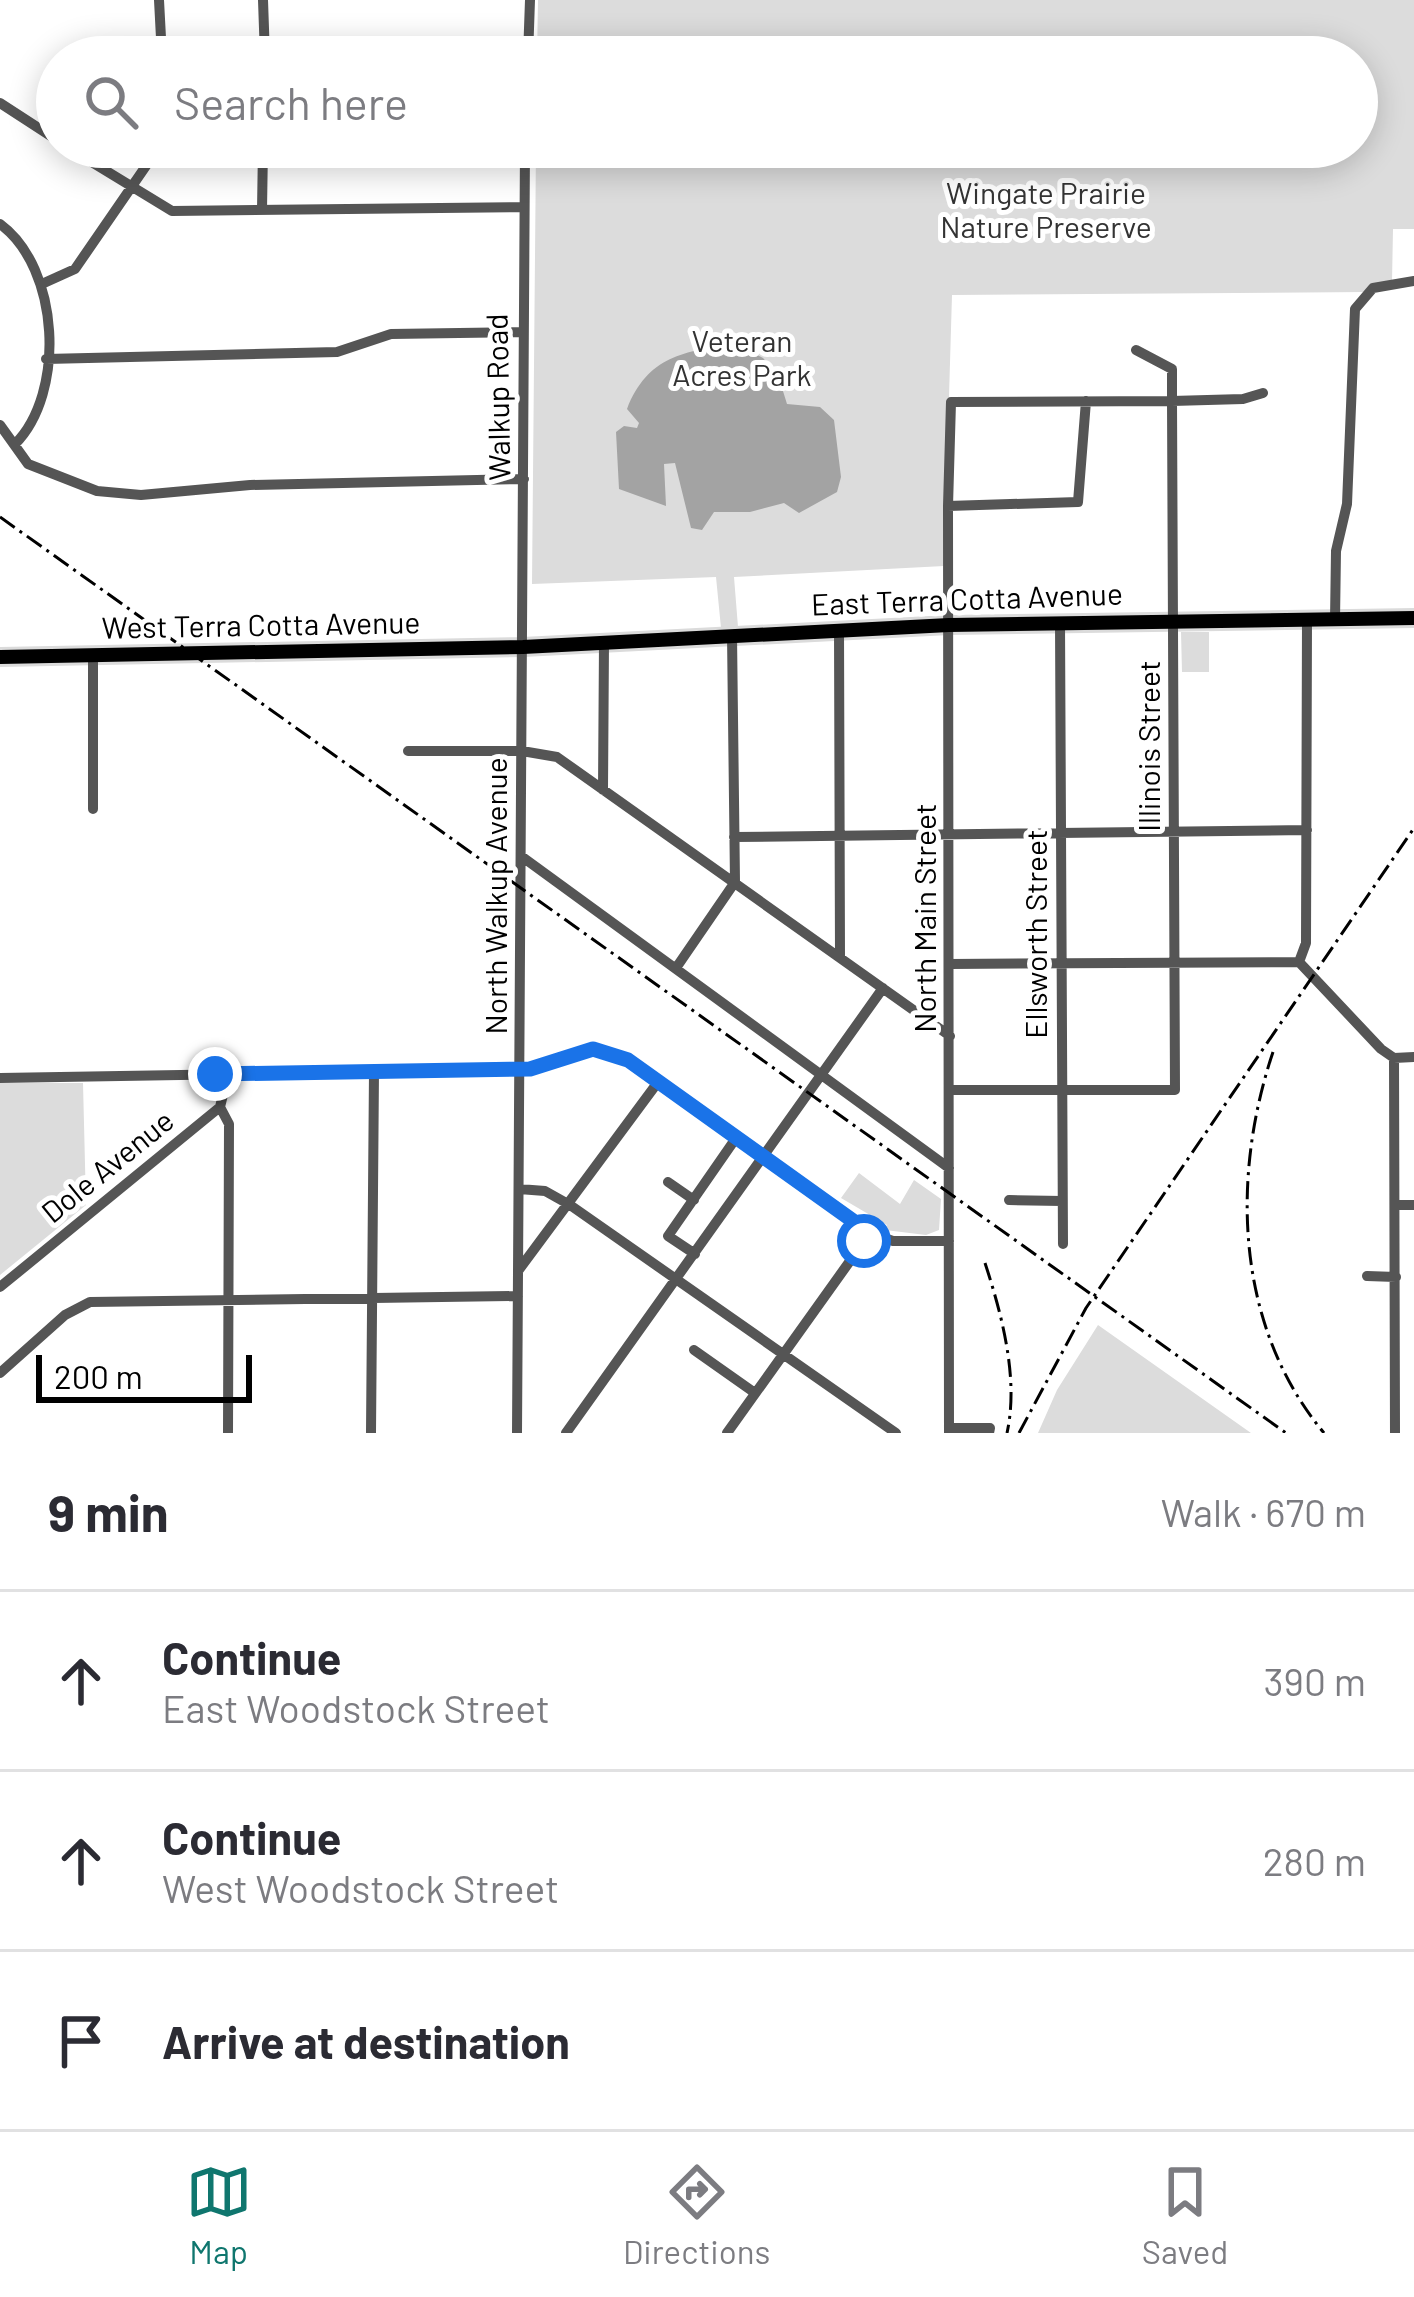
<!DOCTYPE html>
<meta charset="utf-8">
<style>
:root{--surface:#fff;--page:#f7f7f7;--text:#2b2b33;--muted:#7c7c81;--line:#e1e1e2;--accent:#0f766e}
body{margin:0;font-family:Barlow,sans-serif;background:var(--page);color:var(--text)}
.scale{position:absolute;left:36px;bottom:30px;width:216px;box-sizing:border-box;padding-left:12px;border:6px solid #000;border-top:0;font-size:33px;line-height:42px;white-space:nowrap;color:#000;-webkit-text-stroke:9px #fff;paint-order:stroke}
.stop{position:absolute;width:36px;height:36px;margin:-27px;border:9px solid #1a73e8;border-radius:50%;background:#fff}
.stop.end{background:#1a73e8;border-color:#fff;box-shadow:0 3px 12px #0008}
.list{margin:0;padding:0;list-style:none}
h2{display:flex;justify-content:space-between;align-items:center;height:156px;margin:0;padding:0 48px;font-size:51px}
h2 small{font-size:39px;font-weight:400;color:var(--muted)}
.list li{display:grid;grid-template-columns:78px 1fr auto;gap:36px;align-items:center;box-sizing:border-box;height:180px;padding:0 48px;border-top:3px solid var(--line)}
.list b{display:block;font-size:45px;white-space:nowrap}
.list p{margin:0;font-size:39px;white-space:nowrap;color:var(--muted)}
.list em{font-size:39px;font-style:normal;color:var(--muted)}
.icon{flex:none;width:66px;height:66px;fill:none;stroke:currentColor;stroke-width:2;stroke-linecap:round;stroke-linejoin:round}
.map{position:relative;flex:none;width:1414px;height:1433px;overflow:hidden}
.search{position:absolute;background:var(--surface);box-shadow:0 6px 30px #0003;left:36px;right:36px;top:36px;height:132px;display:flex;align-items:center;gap:30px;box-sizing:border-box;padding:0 42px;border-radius:66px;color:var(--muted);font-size:45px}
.sheet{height:696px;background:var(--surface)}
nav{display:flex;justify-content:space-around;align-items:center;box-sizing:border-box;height:168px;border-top:3px solid var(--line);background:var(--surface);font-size:33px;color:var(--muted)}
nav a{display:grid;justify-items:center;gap:6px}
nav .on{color:var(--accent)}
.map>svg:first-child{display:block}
.green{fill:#dcdcdc}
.water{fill:#a3a3a3}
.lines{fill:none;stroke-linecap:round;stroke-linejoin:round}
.major-casing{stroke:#dbdbdb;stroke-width:20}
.minor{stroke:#555;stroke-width:10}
.major{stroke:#000;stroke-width:14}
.rail{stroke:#000;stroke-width:3;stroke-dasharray:18 6 3 6;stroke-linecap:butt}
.route{stroke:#1a73e8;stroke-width:15}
.labels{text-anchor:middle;stroke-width:10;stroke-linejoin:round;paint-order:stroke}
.park-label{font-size:30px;fill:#333;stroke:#fff}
.street-label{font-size:30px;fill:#000;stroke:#fff}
</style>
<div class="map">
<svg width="1414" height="1433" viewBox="0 0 1414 1433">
<rect width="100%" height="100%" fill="#fff"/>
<path class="green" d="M 538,0 L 1414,0 L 1414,229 L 1393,229 L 1392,282 L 1367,292 L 952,295 L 944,566 L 734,577 L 738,627 L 721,628 L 716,577 L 532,584 L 536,147 L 1357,147 L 1357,57 L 537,57 Z
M 1181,632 L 1209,632 L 1209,672 L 1182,672 Z
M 0,1083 L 83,1083 L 86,1205 L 0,1275 Z
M 859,1173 L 900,1204 L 914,1180 L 941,1199 L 939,1230 L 926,1235 L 885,1230 L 887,1225 L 841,1198 Z
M 1098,1325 L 1251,1433 L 1038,1433 L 1057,1390 Z"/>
<path class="water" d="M 736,344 L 763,358 L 778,375 L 787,404 L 820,407 L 834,420 L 841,477 L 837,492 L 799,513 L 784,503 L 750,512 L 714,512 L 702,530 L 691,528 L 675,463 L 664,464 L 666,506 L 619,489 L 616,432 L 624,426 L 637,428 L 639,423 L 627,409 C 648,356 684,351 736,344 Z"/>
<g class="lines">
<defs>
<path id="major" d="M 0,657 L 523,647 L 949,625 L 1414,618"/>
</defs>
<use href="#major" class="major-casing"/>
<path class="minor" d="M 159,0 L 162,57
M 263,0 L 265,57
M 528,57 L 530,0
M 0,103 L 57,140
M 67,147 L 172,211 L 523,207
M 262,210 L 263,147
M 0,224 C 60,268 66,393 15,444
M 44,283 L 75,269 L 159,147
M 1136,350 L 1172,369 L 1172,401 L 1243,399 L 1263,393
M 46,359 L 337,352 L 391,334 L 521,332
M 0,425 L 28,464 L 97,491 L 141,495 L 250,485 L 524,479
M 948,506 L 1078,502 L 1086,401
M 1335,620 L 1336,551 L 1347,504 L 1355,309 L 1373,288 L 1414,281
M 1060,623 L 1063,1244
M 839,629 L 840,957
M 93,656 L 93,809
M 408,751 L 522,751 L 557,757 L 950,1036
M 603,790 L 604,642
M 734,837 L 1307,830
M 521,856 L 949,1168
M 1299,962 L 1306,943 L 1307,620
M 1299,962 L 1381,1049 L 1394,1058 L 1414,1057
M 950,964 L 1299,962
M 676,968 L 735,882 L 732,635
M 1394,1058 L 1395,1433
M 0,1078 L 530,1069 C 567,1060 592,1039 628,1061 L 870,1233 L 893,1241 L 949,1241
M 220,1107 L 229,1124 L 228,1433
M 668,1182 L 694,1200
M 519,1189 L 545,1191 L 570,1205 L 896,1433
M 1009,1200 L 1062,1201
M 1395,1205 L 1414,1205
M 695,1254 L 668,1236 L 736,1138
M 518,1271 L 658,1082
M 1367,1276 L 1396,1277
M 0,1287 L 220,1107 L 228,1074
M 694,1350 L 755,1393
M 0,1373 L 65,1315 L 90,1302 L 518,1296
M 949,1428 L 990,1428 L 989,1433
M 371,1433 L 374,1071
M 517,1433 L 525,147
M 566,1433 L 883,988
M 727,1433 L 870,1233
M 949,1433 L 948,506 L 951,402 L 1172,401 L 1175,1090 L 950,1090"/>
<use href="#major" class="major"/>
<path class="rail" d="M 0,517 L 1286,1433
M 1273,1052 C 1231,1177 1235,1326 1324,1433
M 985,1263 C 1002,1315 1019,1379 1007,1433
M 1019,1433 L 1086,1308 L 1414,828"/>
</g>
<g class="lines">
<path class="route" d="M 215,1074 L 530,1069 L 593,1049 L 628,1060 L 870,1233 L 864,1241"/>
</g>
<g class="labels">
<g class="park-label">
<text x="1046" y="204">Wingate Prairie<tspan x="1046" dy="34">Nature Preserve</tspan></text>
<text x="742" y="352">Veteran<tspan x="742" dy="34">Acres Park</tspan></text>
</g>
<g class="street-label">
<text transform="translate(499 397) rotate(-91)" y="10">Walkup Road</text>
<text transform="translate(967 600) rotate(-2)" y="10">East Terra Cotta Avenue</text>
<text transform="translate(261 626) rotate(-1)" y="10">West Terra Cotta Avenue</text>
<text transform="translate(1150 746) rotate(-90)" y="10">Illinois Street</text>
<text transform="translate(497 896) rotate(-90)" y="10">North Walkup Avenue</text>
<text transform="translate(926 918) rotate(-90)" y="10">North Main Street</text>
<text transform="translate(1037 934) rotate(-90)" y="10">Ellsworth Street</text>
<text transform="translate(108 1167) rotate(-39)" y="10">Dole Avenue</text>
</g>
</g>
</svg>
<div class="scale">200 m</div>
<div class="stop" style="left:864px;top:1241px"></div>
<div class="stop end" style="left:215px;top:1074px"></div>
<div class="search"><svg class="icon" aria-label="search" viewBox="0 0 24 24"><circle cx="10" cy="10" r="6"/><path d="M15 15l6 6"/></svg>Search here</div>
</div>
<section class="sheet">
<h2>9 min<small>Walk · 670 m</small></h2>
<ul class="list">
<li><svg class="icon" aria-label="ahead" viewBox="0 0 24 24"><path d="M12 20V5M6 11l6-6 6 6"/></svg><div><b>Continue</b><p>East Woodstock Street</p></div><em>390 m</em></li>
<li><svg class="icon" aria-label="ahead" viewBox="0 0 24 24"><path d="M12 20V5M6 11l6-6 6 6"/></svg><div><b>Continue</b><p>West Woodstock Street</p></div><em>280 m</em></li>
<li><svg class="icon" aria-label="arrive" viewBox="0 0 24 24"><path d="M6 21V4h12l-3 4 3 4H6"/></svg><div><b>Arrive at destination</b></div></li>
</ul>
</section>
<nav>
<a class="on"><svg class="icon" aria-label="map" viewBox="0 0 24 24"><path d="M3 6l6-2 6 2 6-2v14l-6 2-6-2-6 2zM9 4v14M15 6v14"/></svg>Map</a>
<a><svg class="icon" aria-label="directions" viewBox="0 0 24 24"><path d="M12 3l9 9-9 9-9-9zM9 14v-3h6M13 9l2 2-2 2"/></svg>Directions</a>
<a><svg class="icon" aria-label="saved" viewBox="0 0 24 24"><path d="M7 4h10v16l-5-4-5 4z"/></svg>Saved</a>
</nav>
